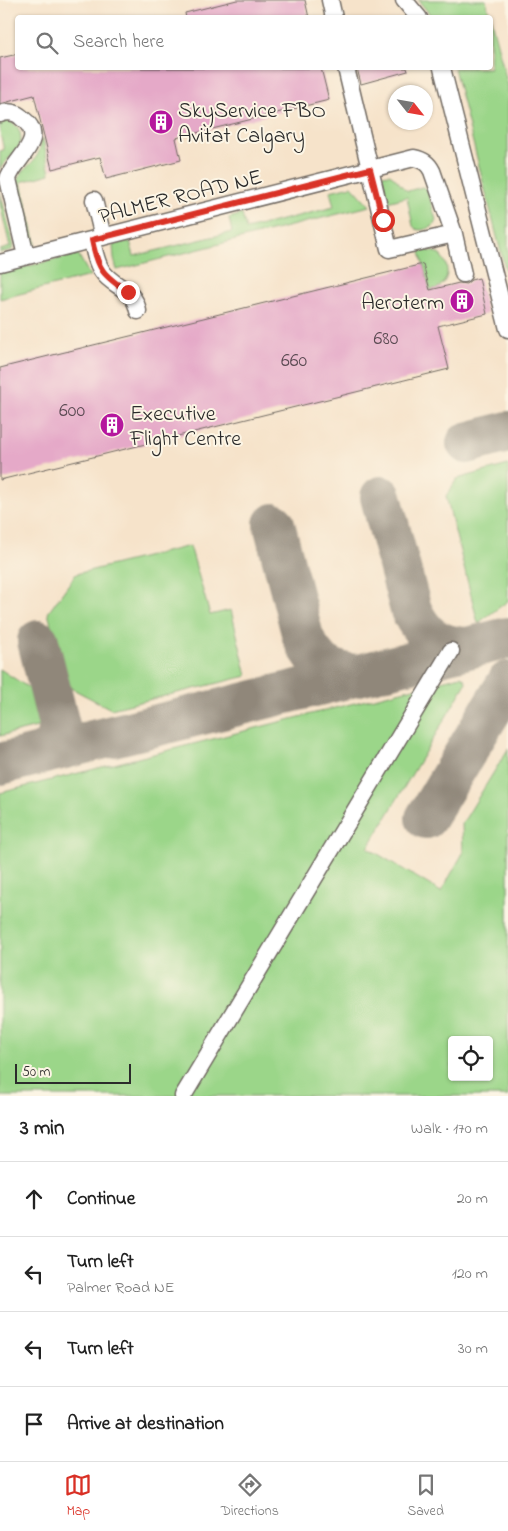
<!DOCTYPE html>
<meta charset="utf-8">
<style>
:root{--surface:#fff;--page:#f2f2f2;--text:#222;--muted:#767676;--line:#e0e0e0;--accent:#d93025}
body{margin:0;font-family:"Indie Flower",sans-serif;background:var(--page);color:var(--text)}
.controls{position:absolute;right:15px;bottom:15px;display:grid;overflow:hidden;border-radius:5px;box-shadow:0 1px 4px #0004}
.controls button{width:45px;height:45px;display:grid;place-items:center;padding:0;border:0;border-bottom:1px solid var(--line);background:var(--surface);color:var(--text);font:25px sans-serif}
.compass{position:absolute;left:388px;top:85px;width:45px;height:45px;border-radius:50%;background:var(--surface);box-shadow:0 1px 4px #0004;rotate:121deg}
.scale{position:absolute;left:15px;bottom:12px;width:116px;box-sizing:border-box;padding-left:5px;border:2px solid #2b2b2b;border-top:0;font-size:14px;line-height:18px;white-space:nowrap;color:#2b2b2b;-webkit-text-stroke:4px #fcf5e5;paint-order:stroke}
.stop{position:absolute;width:15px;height:15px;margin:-11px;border:4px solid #d93025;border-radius:50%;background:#fff}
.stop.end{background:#d93025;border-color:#fff;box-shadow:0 1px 5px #0008}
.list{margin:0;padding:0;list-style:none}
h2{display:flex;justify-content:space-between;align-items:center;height:65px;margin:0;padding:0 20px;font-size:21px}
h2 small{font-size:16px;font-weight:400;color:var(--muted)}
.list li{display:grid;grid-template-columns:32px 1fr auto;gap:15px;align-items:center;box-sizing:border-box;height:75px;padding:0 20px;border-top:1px solid var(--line)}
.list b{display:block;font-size:19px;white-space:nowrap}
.list p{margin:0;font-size:16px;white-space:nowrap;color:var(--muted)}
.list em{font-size:16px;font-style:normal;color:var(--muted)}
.icon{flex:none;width:28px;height:28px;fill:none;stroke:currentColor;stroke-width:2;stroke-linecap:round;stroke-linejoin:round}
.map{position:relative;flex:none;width:508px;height:1096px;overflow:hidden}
.search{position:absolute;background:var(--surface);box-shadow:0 1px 4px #0004;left:15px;right:15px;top:15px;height:55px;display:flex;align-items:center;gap:12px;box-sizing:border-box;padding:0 18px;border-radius:5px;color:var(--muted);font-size:19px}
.sheet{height:365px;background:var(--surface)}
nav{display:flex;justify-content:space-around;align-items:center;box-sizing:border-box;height:70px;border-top:1px solid var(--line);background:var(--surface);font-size:14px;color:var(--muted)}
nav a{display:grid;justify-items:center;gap:2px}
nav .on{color:var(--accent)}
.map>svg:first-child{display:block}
.green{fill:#9bd689;stroke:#63805a;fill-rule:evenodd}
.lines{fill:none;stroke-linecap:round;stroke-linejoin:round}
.taxiway{stroke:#90877a;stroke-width:42}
.building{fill:#e5a9c8}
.minor-casing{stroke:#726b63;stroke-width:19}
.minor{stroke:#fff;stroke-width:16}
.route{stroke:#d93025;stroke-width:6}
.labels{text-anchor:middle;stroke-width:4;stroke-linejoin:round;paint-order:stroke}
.number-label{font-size:20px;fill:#5a4a52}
.poi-label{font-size:22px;fill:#2b2b2b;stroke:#fcf5e5;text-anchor:start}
.street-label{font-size:22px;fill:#2b2b2b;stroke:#fcf5e5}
</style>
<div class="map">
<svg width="508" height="1096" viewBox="0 0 508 1096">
<rect width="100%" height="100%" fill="#fcf5e5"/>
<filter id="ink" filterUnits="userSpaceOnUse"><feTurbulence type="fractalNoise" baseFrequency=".02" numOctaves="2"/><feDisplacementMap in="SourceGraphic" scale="10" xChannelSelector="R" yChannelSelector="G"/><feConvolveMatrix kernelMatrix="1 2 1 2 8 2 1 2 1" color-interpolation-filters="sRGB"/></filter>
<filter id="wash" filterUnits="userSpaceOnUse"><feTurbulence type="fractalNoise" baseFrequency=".0096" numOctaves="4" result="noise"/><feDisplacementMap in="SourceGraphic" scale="20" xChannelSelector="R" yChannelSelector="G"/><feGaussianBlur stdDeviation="1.12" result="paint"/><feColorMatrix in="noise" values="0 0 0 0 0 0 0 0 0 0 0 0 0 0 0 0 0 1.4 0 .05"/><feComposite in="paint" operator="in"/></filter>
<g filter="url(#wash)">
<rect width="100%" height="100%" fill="#f6e3ca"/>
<path class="green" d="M 418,0 L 486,0 L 508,86 L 508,280 L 454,68 L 490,68 L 490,18 L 432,17 Z
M 2,119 C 10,121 18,124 20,133 C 25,148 7,158 0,169 L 0,151 L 4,150 L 0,132 L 0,120 Z
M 43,138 L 50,174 L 21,182 L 36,244 L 34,244 L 31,241 L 17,181 C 24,164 41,163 41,139 Z
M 389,174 C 397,177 400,187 408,191 L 422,187 L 427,189 L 436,220 L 432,227 C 425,229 418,233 413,226 L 407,197 L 387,202 L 381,178 L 382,175 Z
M 352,186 L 370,206 L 117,270 L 114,259 L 113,245 L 130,241 L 134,256 L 232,232 L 229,218 L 242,214 L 246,229 L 334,207 L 330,191 Z
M 0,191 L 14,246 L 12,250 L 0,253 L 0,250 L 10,247 L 0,204 Z
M 422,250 C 429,251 437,251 441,256 C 450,266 449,281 438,288 C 435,289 432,289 430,290 L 420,252 Z
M 78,254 L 90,276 L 0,299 L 0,273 Z
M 508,465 L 508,601 L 478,623 L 446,496 L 457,479 Z
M 190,546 L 210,615 L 231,610 L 247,676 L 111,709 L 67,686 L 48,613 L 76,574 Z
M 0,669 L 32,690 L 41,726 L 0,736 Z
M 461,676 L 464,678 L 466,681 L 465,685 L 368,848 L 441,892 L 463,853 L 462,824 L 508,749 L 508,1096 L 0,1096 L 0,793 ZM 452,1040 L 489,1040 L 489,1077 L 452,1077 Z"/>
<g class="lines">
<path class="taxiway" d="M 467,443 L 508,432
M 381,497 L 411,610 C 423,635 436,646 465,648
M 274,524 L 303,637 C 315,662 329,673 357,675
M 33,756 L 43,753 L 52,746 L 56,740 L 59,725 L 38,641
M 0,764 L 508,638
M 426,818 L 508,682"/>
</g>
<g id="blocks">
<path class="building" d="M 237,0 L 305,0 L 309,18 L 186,18 L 185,13 Z
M 18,54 L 18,68 L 321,68 L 329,100 L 176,138 L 181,160 L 106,179 L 100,157 L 52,169 L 34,95 L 0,104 L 0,58 Z
M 357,68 L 407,68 L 408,71 L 361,84 Z
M 423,264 L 430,290 L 459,283 L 466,284 L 471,280 L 479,278 L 487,314 L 438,326 L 449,369 L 0,480 L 0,368 Z"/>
</g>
</g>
<g filter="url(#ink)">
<use href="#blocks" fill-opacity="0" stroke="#726b63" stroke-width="1"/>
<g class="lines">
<defs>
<path id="minor" d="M 330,0 L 334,18
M 404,0 L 419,18
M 346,68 L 389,249 L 454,234
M 442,68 L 508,329
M 0,114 C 8,111 16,112 22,118 C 50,139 13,159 8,179 L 26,256
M 94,200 L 103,237
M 92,240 C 94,251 96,262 102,271 C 113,288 134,287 138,311
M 0,263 L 414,158 C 423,160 428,163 432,171 L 454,234 L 463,274
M 183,1096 L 451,651"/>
</defs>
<use href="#minor" class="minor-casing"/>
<use href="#minor" class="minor"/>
</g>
</g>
<g class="lines" filter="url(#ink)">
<path class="route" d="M 128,292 C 103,275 98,270 92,240 L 370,169 L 383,220"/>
</g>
<defs>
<symbol id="building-disc" viewBox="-11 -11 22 22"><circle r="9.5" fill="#b5179e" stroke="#fcf5e5"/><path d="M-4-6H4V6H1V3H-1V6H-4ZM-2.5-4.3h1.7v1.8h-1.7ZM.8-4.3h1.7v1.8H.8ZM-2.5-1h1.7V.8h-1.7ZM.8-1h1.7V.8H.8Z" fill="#fff"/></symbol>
</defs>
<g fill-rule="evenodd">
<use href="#building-disc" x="147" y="108" width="28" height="28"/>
<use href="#building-disc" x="448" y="287" width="28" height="28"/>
<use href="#building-disc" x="98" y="411" width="28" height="28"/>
</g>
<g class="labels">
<g class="number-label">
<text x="386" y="344">680</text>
<text x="294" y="366">660</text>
<text x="72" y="416">600</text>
</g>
<g class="poi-label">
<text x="178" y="117">SkyService FBO<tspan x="178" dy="25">Avitat Calgary</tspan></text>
<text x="444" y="309" text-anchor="end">Aeroterm</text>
<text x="130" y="420">Executive<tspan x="130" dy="25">Flight Centre</tspan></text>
</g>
<g class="street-label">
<text transform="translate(180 195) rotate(-14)" y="8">PALMER ROAD NE</text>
</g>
</g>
</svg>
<div class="controls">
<button><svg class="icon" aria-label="locate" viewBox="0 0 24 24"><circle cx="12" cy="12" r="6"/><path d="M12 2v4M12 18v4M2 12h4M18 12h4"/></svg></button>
</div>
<svg class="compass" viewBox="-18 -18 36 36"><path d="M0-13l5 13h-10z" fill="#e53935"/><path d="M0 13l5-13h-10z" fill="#767676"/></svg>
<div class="scale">50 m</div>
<div class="stop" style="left:383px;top:220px"></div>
<div class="stop end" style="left:128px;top:292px"></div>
<div class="search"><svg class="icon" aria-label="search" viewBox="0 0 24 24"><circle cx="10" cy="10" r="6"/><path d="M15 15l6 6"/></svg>Search here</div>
</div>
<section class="sheet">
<h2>3 min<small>Walk · 170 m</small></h2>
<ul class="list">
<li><svg class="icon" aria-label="ahead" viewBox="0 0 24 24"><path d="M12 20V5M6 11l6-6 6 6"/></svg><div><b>Continue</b></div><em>20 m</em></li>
<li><svg class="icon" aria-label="left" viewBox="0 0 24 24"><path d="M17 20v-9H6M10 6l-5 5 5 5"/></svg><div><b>Turn left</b><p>Palmer Road NE</p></div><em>120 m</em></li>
<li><svg class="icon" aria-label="left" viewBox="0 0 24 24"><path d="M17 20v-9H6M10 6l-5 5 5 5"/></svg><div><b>Turn left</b></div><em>30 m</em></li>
<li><svg class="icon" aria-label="arrive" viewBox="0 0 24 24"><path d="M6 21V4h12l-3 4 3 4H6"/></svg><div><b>Arrive at destination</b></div></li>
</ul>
</section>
<nav>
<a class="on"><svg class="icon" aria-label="map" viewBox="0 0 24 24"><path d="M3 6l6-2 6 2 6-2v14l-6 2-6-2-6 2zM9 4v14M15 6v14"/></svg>Map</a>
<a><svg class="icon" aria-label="directions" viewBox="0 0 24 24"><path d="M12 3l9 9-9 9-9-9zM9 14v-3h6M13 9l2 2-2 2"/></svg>Directions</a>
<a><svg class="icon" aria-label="saved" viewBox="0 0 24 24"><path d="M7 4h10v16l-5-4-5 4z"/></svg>Saved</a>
</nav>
